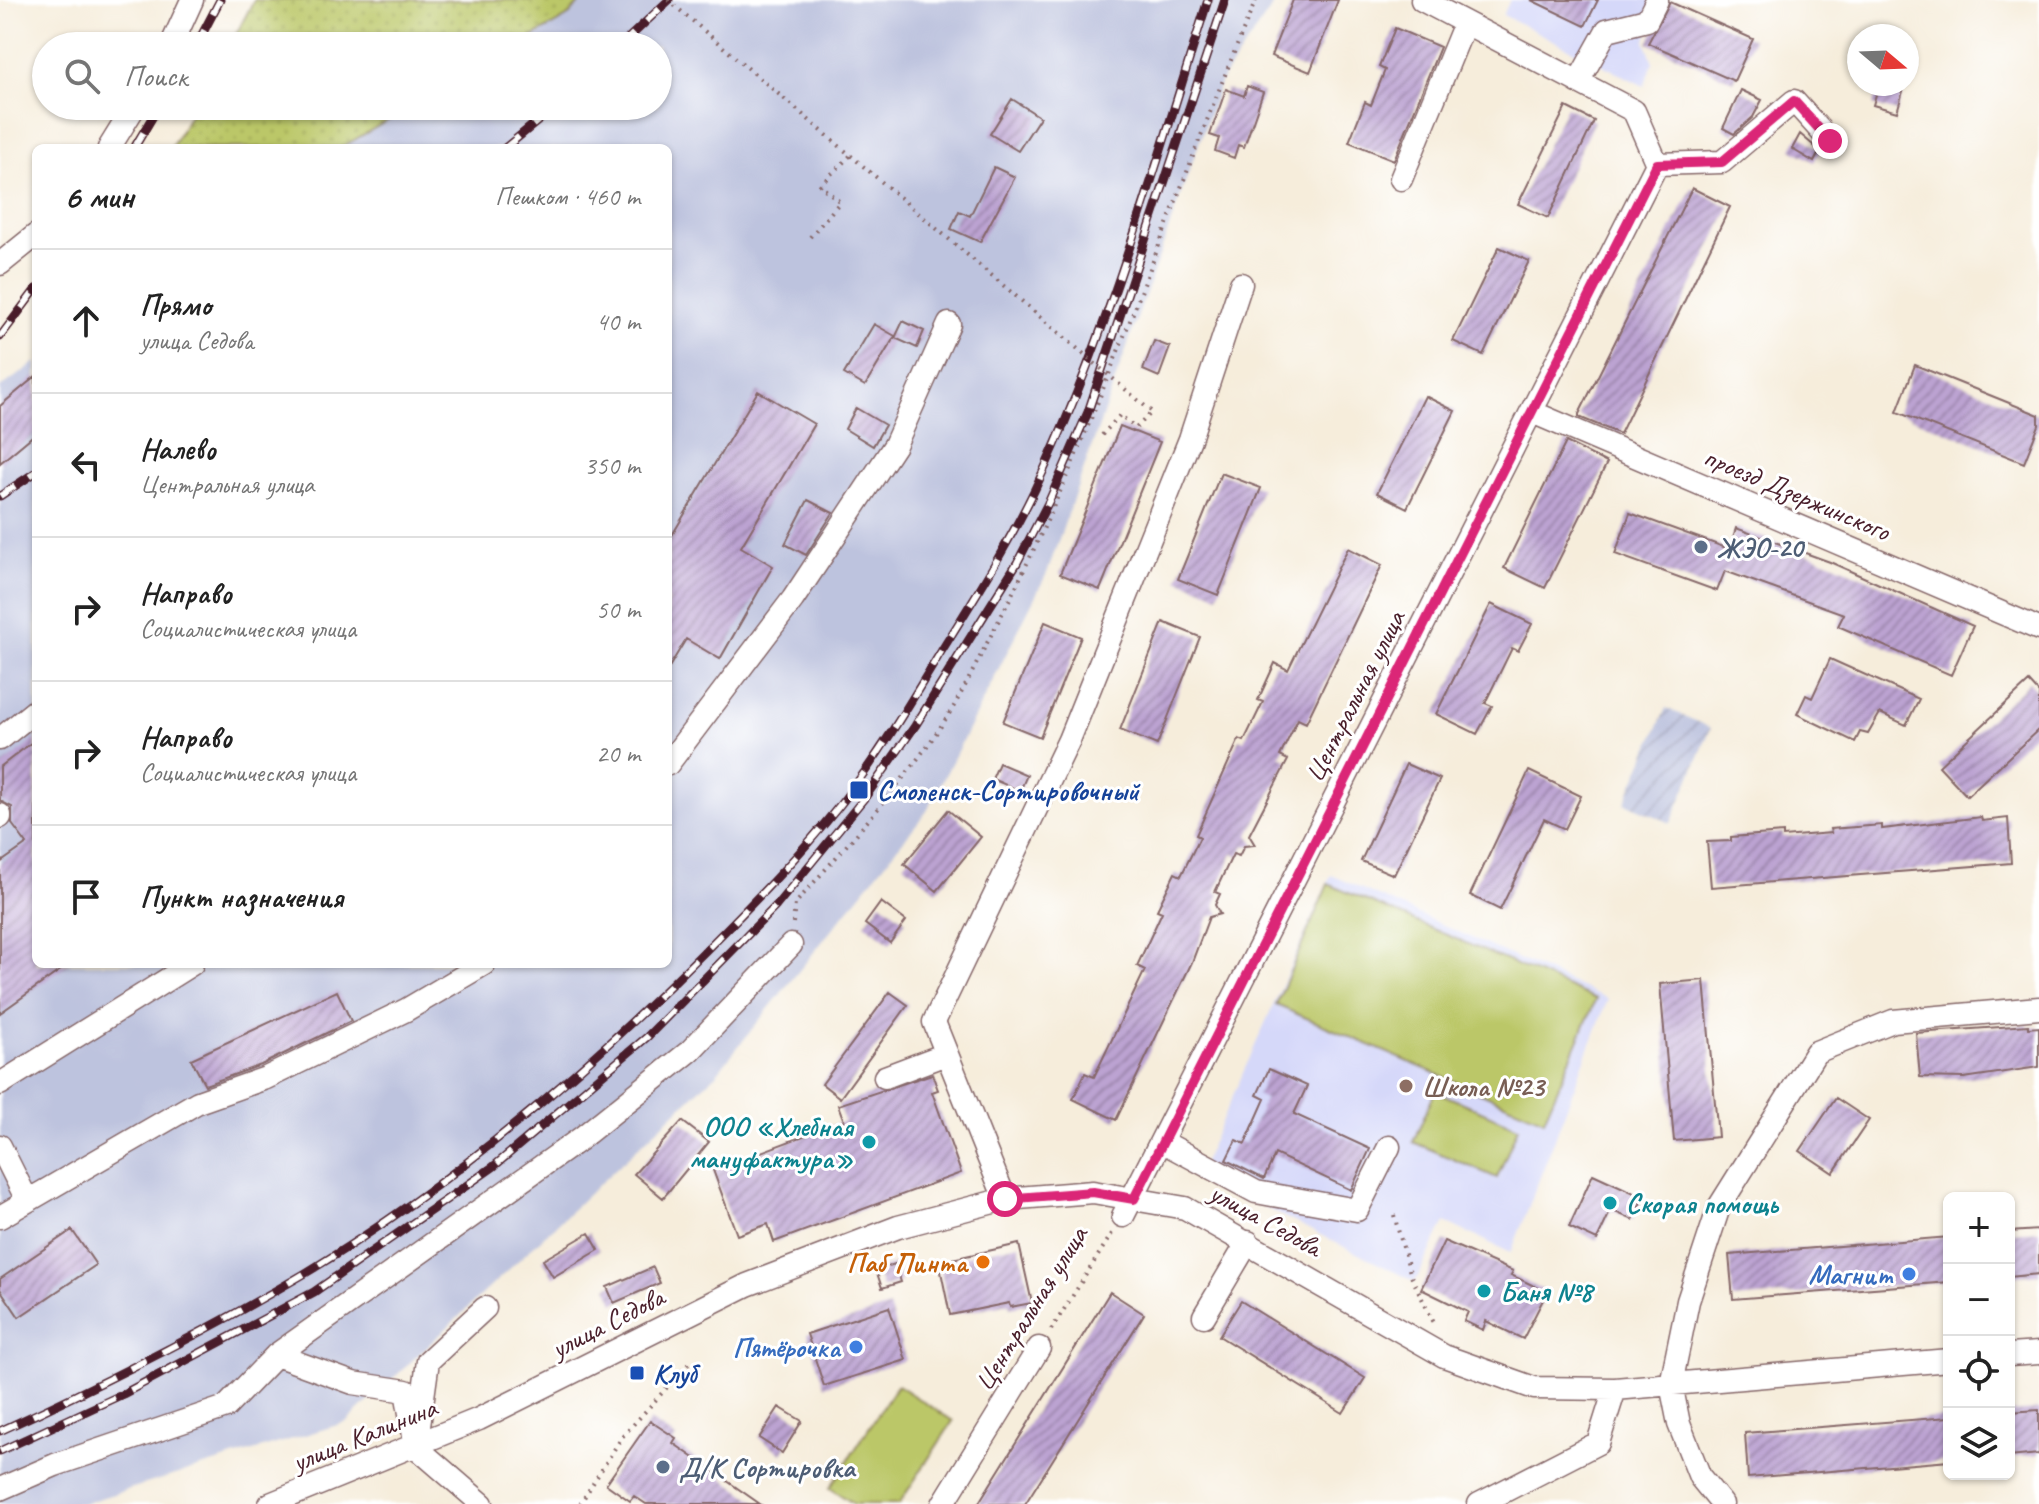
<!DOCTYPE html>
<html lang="ru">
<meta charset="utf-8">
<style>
:root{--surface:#fff;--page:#f2f2f2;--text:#222;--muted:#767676;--line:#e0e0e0}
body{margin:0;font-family:Caveat,sans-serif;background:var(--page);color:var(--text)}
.controls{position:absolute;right:24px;bottom:24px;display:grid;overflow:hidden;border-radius:12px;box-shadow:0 2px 6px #0004}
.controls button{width:72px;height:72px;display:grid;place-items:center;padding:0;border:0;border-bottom:2px solid var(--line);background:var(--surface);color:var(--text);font:40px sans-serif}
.compass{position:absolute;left:1847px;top:24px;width:72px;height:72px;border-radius:50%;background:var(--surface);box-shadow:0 2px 6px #0004;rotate:109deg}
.stop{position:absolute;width:24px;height:24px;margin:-18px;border:6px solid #db2777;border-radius:50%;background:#fff}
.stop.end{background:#db2777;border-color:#fff;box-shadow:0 2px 8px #0008}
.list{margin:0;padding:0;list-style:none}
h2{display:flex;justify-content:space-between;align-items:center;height:104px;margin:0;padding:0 32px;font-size:34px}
h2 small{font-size:26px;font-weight:400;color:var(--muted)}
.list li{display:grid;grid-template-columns:52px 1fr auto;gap:24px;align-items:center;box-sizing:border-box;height:144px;padding:0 32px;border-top:2px solid var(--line)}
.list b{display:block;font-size:30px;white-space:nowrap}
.list p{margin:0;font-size:26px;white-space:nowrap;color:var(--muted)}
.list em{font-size:26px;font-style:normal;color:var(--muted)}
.icon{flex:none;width:44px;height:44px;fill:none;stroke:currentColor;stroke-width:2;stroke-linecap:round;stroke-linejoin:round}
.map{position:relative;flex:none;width:2039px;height:1504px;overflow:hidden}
.search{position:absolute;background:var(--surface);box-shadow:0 2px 6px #0004;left:32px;top:32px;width:640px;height:88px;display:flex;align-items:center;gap:20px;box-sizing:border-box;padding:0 28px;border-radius:44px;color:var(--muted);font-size:30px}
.panel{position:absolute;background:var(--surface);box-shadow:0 2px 6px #0004;left:32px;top:144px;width:640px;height:824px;border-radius:12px}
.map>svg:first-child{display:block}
.built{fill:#d5d8f9}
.industrial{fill:url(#industrial-furrows)}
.railway{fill:#bdc3de}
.grass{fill:url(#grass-dots);stroke:#82734a;stroke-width:2}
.garden{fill:#bbc768;stroke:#82734a;stroke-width:2}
.building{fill:url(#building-hatch)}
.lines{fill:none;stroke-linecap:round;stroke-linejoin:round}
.minor-casing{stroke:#866769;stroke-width:25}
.path{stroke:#866769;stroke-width:4;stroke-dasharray:2 6;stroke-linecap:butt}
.minor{stroke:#fff;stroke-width:22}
.rail-casing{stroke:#4a1f2b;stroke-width:9}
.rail{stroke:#fff;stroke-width:6;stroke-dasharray:18;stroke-linecap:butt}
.path-bridge{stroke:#866769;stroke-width:4;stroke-dasharray:2 6;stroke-linecap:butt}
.route{stroke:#db2777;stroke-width:10}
.service-dot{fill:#5c6f8a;stroke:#fff;stroke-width:3}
.transit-dot{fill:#1a4fb4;stroke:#fff;stroke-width:3}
.education-dot{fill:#8d6e63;stroke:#fff;stroke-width:3}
.culture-dot{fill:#0f9aa8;stroke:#fff;stroke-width:3}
.food-dot{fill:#e8710a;stroke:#fff;stroke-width:3}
.shop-dot{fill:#3f7fe0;stroke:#fff;stroke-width:3}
.labels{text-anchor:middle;stroke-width:6;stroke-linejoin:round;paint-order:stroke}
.street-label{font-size:28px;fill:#4a1f2b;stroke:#fff}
.service-label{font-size:28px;font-weight:bold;fill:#4e5e75;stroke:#fff;text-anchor:start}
.transit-label{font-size:28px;font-weight:bold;fill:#164399;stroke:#fff;text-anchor:start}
.education-label{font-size:28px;font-weight:bold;fill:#785e54;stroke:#fff;text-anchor:start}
.culture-label{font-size:28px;font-weight:bold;fill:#0d838f;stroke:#fff;text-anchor:start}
.food-label{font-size:28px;font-weight:bold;fill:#c56008;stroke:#fff;text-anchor:end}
.shop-label{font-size:28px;font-weight:bold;fill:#366cbe;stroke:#fff;text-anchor:end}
</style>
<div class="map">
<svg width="2039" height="1504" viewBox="0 0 2039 1504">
<defs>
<pattern id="industrial-furrows" width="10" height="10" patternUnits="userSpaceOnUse" patternTransform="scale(2)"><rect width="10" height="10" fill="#bdc3de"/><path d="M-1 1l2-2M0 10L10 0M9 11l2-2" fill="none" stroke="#a4a7bf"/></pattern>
<pattern id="grass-dots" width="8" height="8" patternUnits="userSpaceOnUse" patternTransform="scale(2)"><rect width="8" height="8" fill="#bbc768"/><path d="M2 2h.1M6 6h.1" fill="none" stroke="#a2aa5a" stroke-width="1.8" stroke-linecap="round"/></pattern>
<pattern id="building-hatch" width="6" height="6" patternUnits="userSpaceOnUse" patternTransform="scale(2)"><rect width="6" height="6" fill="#bca3d2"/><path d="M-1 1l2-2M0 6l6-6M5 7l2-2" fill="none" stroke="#9b84ab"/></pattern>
</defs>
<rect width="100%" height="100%" fill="#fff"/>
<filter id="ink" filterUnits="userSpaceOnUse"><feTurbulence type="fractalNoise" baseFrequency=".0125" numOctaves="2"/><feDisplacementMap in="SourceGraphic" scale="16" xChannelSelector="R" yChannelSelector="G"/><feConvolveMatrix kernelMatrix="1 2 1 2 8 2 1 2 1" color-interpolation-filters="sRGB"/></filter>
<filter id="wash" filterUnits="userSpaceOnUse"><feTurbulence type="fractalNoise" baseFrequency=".006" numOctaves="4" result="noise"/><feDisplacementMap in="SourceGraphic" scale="32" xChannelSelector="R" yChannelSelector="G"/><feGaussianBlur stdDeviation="1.8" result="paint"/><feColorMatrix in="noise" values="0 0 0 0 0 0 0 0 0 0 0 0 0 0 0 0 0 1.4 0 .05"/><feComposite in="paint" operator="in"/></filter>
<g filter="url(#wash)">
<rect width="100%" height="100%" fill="#f6eddb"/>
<path class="built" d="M 1510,0 L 1664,0 L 1645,41 L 1653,62 L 1644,86 L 1503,15 Z
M 1331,875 L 1608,999 L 1511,1253 L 1445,1222 L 1415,1282 L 1198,1174 Z"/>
<path class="industrial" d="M 1666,708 L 1711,728 L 1671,823 L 1625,803 Z"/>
<path class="railway" d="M 583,0 L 1277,0 L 1221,81 L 1047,573 L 927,811 L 717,1073 L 347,1422 L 81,1504 L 0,1504 L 0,388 L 36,362 L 36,964 L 668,964 L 668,148 L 340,148 L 413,106 L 658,106 L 658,46 L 517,46 L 567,17 Z"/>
<path class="grass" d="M 254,0 L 583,0 L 567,17 L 517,46 L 230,46 Z
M 195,106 L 413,106 L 340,148 L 171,148 Z"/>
<path class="garden" d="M 1328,884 L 1596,999 L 1544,1120 L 1276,1005 Z
M 1435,1091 L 1518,1127 L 1497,1178 L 1413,1142 Z
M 897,1385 L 953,1421 L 899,1504 L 854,1504 L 830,1488 Z"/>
<g id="blocks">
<path class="building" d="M 1293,0 L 1338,0 L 1310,72 L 1271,56 Z
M 1531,0 L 1598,0 L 1585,26 Z
M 1670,2 L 1753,39 L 1734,81 L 1648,43 Z
M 1395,28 L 1440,47 L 1394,160 L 1349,142 L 1365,102 L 1371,105 L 1385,70 L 1379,67 Z
M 1879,84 L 1905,84 L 1897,112 L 1873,105 Z
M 1247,86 L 1263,92 L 1244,147 L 1238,145 L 1234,158 L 1215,151 L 1219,138 L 1210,135 L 1226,89 L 1244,96 Z
M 1741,90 L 1762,100 L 1753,117 L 1734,134 L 1723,128 Z
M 1012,99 L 1040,117 L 1018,151 L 990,134 Z
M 1566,107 L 1594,121 L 1548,218 L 1518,204 Z
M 1800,134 L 1820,151 L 1814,162 L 1792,149 Z
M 994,167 L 1015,177 L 980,242 L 951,229 L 959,211 L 970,216 Z
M 1692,188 L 1730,207 L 1620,434 L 1579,417 L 1579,414 Z
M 1499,247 L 1529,261 L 1483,355 L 1453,341 Z
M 903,321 L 924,331 L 917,348 L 895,338 Z
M 874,324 L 895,336 L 865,386 L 844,374 Z
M 1154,341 L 1170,347 L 1159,377 L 1143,370 Z
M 1915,365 L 2039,415 L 2039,425 L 2024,463 L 1897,412 Z
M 36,376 L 36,433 L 0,463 L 0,406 Z
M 758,391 L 814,424 L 741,547 L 773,566 L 720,659 L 686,639 L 668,669 L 668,542 Z
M 1425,396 L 1455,411 L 1407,508 L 1377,493 Z
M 856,408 L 885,425 L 873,446 L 845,429 Z
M 1120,426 L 1160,442 L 1100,590 L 1060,574 Z
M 1566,442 L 1607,463 L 1545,588 L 1504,568 Z
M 1221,473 L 1261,488 L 1218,595 L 1178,579 Z
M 808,500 L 833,513 L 806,555 L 785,544 Z
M 1630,513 L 1729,549 L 1736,528 L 1830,562 L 1973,626 L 1951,675 L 1838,626 L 1844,614 L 1725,571 L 1717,591 L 1615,554 Z
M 1348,548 L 1382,565 L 1306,723 L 1298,719 L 1280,756 L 1288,760 L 1249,835 L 1255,845 L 1244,846 L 1239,856 L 1233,854 L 1215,892 L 1220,894 L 1215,905 L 1220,914 L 1209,917 L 1192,962 L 1116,1120 L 1073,1099 L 1085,1073 L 1094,1077 L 1145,970 L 1137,966 L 1162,912 L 1157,910 L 1175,873 L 1181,876 L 1200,837 L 1196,835 L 1239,739 L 1244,741 L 1263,702 L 1258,700 L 1275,663 L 1288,670 Z
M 1491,604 L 1532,624 L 1518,651 L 1512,648 L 1485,703 L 1492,706 L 1477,734 L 1436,714 Z
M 1045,622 L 1081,637 L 1040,737 L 1003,722 Z
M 1163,622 L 1200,637 L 1157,745 L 1120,730 Z
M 1830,659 L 1919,699 L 1906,725 L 1880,713 L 1868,734 L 1860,732 L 1855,742 L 1797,714 L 1806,695 L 1812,698 Z
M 2029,682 L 2039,693 L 2039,729 L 1967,796 L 1939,766 Z
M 36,739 L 36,964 L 69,964 L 0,1013 L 0,863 L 27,844 L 12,824 L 12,807 L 0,801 L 0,767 Z
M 999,763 L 1027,775 L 1020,791 L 992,779 Z
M 1406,764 L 1440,779 L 1394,875 L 1361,861 Z
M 1529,771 L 1581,796 L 1565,829 L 1544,819 L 1500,910 L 1470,895 Z
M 948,810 L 981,837 L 937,891 L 904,864 Z
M 1981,817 L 1982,821 L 2008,818 L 2011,863 L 1711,887 L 1707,842 L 1731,841 L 1731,837 L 1783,833 L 1783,837 L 1831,833 L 1830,829 L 1882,825 L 1882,829 Z
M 881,902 L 906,921 L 890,943 L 865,924 Z
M 1704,980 L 1718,1137 L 1674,1141 L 1660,984 Z
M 337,991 L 351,1021 L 261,1065 L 205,1085 L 191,1059 Z
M 890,992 L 908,1005 L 840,1098 L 822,1084 Z
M 2028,1025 L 2028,1028 L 2039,1027 L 2039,1067 L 1964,1078 L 1920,1077 L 1916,1033 Z
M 1269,1069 L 1307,1086 L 1294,1114 L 1370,1149 L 1351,1190 L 1275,1154 L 1264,1179 L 1226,1160 L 1236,1140 L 1245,1144 L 1265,1099 L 1257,1095 Z
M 932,1074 L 938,1090 L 932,1092 L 961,1173 L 774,1242 L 768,1224 L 737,1235 L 713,1170 L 844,1121 L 838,1105 Z
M 1836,1098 L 1869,1120 L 1833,1173 L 1800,1151 Z
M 682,1121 L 709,1142 L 663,1198 L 634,1174 Z
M 1593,1174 L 1643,1197 L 1633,1220 L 1611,1210 L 1597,1240 L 1569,1227 Z
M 72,1230 L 96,1265 L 19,1317 L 0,1289 L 0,1279 Z
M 2039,1230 L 2039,1274 L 2009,1277 L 2009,1232 Z
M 589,1233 L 599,1250 L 553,1277 L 543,1260 Z
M 1949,1237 L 1949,1282 L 1733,1299 L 1729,1255 Z
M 1444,1241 L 1513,1271 L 1511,1275 L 1547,1292 L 1523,1339 L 1486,1321 L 1483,1330 L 1464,1321 L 1468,1312 L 1421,1289 Z
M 1019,1244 L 1032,1303 L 1010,1307 L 1009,1303 L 950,1315 L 939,1262 Z
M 895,1264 L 901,1282 L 882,1288 L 876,1270 Z
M 653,1267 L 660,1283 L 614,1303 L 607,1287 Z
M 1110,1292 L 1144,1314 L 1025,1504 L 978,1504 Z
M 1241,1301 L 1365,1378 L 1343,1413 L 1219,1336 Z
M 889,1307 L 906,1360 L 824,1386 L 807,1334 Z
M 779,1407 L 802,1421 L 782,1453 L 759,1438 Z
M 2039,1410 L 2039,1454 L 2009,1457 L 2009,1412 Z
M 1949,1417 L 1949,1461 L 1748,1478 L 1745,1433 Z
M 650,1421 L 676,1438 L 673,1443 L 760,1504 L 646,1504 L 634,1496 L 630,1501 L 606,1484 Z"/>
</g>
</g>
<g filter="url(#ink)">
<use href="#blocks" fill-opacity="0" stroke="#866769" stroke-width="2"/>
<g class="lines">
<defs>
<path id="minor" d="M 1422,0 L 1634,111 L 1657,164
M 171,46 L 192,0
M 1578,82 L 1607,30 L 1647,20 L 1657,0
M 109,148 L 135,106
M 1657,164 L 1722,162 L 1794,101 L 1830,141
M 1401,179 L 1465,23
M 0,264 L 36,235
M 1532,412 L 2039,629
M 0,739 L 36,710
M 668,764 L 793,599 L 895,445 L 949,324
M 0,815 L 0,817
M 885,1077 L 946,1054
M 0,1084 L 192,964
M 1163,1142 L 1256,1192 L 1357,1210 L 1389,1147
M 0,1146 L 27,1200
M 1005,1199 L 934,1022 L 1069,740 L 1190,439 L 1241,284
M 1123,1216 L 1657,164
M 0,1217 L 198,1102 L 266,1078 L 406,1010 L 484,964
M 1204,1316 L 1248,1242
M 276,1355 L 353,1383 L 406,1391 L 416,1447 L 482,1504
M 2009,1355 L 2039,1353
M 419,1426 L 428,1361 L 485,1308
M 0,1489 L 55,1465 L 226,1407 L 276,1355 L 580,1139 L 690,1051 L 791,945
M 270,1504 L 479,1419 L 747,1285 L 898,1227 L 1005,1199 L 1093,1192 L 1185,1208 L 1444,1356 L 1534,1388 L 1615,1389 L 1949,1360
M 943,1504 L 1039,1348
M 1479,1504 L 1598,1443 L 1615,1389
M 1722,1504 L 1700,1477 L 1679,1424 L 1671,1384 L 1688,1301 L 1719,1207 L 1816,1052 L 1893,1021 L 2039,1008"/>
</defs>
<use href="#minor" class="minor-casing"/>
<path class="path" d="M 810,237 L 840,202 L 820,185 L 851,155
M 1102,435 L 1120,415 L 1136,428 L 1152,412
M 793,923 L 795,904 C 850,841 910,777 954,706 C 970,678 984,648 999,620 C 1102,421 1168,206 1256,0
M 1394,1215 L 1411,1276 L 1435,1325
M 1051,1330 L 1113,1232
M 580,1504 L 622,1437 L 692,1360"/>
<use href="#minor" class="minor"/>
<defs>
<path id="rail" d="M 196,46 L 220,0
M 620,46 L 669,0
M 134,148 L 159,106
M 505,148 L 556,106
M 0,337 L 36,289
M 0,496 L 36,472
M 0,1431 C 104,1383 206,1332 304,1274 C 451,1186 587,1070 707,949 C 753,903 799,856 840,805 C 878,757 910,703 942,650 C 975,597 1008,545 1035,489 C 1109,333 1156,163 1208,0
M 0,1451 L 123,1394 L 314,1292 L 493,1167 L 647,1037 L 776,906 L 866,796 L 915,726 L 1017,563 L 1049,501 L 1088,412 L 1225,0"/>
</defs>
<use href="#rail" class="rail-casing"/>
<use href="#rail" class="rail"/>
<path class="path-bridge" d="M 668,0 L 1152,412"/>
</g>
</g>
<g class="lines" filter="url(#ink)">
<path class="route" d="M 1005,1199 L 1093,1192 L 1134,1199 L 1657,164 L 1722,162 L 1794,101 L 1830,141"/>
</g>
<g class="service-dot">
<circle cx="1701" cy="547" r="8"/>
<circle cx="663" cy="1467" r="8"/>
</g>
<g class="transit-dot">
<rect x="849" y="780" width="20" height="20" rx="4"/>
<rect x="629" y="1365" width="16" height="16" rx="4"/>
</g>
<circle class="education-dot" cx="1406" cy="1086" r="8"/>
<g class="culture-dot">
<circle cx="869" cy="1142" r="8"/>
<circle cx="1610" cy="1203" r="8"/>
<circle cx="1484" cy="1291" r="8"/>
</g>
<circle class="food-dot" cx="983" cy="1262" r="8"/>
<g class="shop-dot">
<circle cx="1909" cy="1274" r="8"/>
<circle cx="856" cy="1347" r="8"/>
</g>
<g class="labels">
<g class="street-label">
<text transform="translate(1797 493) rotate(23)" y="10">проезд Дзержинского</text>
<text transform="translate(1354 696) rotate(-63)" y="10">Центральная улица</text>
<text transform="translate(1266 1219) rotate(29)" y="10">улица Седова</text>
<text transform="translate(1030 1308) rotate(-58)" y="10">Центральная улица</text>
<text transform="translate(607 1322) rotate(-27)" y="10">улица Седова</text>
<text transform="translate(364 1434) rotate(-22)" y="10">улица Калинина</text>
</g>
<g class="service-label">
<text x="1717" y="557">ЖЭО-20</text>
<text x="679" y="1477">Д/К Сортировка</text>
</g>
<g class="transit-label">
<text x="877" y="800">Смоленск-Сортировочный</text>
<text x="653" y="1383">Клуб</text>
</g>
<g class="education-label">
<text x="1422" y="1096">Школа №23</text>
</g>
<g class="culture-label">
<text x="853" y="1136" text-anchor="end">ООО «Хлебная<tspan x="853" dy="32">мануфактура»</tspan></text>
<text x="1626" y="1213">Скорая помощь</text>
<text x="1500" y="1301">Баня №8</text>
</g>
<g class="food-label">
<text x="967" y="1272">Паб Пинта</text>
</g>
<g class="shop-label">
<text x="1893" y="1284">Магнит</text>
<text x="840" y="1357">Пятёрочка</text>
</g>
</g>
</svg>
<div class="controls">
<button>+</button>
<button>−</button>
<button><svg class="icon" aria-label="locate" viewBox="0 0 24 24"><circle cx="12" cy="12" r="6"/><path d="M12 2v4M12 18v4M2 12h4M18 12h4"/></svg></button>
<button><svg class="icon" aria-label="layers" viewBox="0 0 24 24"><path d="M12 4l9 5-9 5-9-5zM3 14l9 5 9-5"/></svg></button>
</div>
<svg class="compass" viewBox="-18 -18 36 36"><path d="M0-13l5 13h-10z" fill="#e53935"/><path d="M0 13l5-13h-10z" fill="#767676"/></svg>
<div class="stop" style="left:1005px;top:1199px"></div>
<div class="stop end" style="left:1830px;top:141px"></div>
<div class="search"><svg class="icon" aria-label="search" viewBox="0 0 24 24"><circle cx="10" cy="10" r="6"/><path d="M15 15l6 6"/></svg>Поиск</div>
<section class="panel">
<h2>6 мин<small>Пешком · 460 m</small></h2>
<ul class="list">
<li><svg class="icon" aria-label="ahead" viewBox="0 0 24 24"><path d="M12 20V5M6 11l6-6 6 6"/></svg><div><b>Прямо</b><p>улица Седова</p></div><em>40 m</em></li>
<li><svg class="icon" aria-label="left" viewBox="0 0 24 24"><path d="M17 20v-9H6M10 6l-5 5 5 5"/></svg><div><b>Налево</b><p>Центральная улица</p></div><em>350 m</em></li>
<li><svg class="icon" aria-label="right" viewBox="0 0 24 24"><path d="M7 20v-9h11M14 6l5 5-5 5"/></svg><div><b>Направо</b><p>Социалистическая улица</p></div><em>50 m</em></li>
<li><svg class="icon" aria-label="right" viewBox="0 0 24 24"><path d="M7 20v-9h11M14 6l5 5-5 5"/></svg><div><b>Направо</b><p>Социалистическая улица</p></div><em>20 m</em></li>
<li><svg class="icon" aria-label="arrive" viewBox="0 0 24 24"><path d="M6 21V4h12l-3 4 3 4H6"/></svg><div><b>Пункт назначения</b></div></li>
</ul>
</section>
</div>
